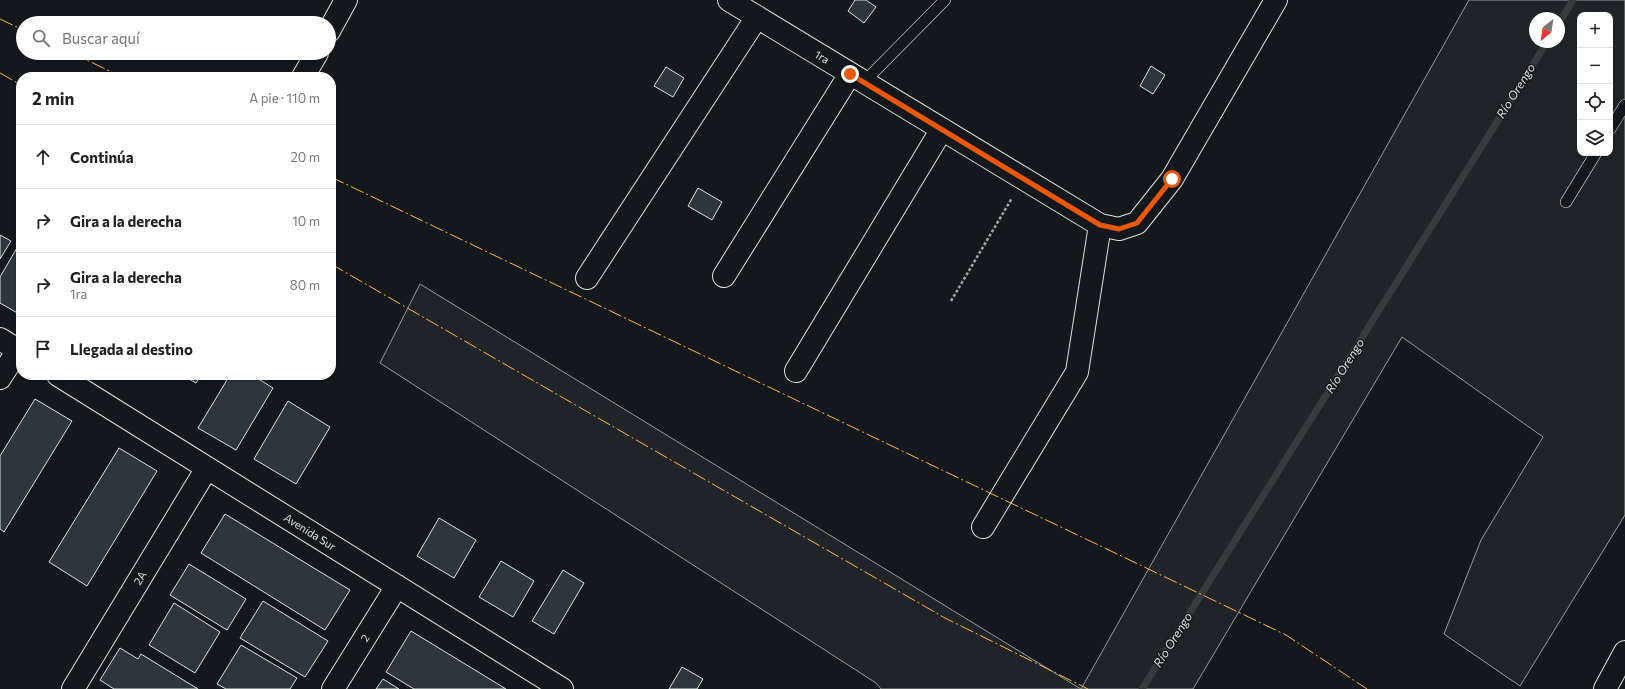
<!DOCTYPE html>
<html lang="es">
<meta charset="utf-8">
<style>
:root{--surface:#fff;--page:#f2f2f2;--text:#222;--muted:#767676;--line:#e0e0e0}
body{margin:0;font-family:Commissioner,sans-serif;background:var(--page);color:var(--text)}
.controls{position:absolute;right:12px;top:12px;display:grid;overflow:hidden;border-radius:8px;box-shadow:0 1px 3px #0004}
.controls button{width:36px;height:36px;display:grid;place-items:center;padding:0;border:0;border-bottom:1px solid var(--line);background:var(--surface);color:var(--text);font:20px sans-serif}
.compass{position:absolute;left:1529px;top:12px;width:36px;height:36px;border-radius:50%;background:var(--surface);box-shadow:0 1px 3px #0004;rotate:210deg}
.stop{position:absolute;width:12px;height:12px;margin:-9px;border:3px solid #ea580c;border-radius:50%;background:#fff}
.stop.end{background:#ea580c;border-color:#fff;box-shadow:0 1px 4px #0008}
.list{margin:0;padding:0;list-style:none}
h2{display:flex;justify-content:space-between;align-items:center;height:52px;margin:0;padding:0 16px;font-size:17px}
h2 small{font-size:13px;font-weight:400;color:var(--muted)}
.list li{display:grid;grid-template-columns:26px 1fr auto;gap:12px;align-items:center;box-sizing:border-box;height:64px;padding:0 16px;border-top:1px solid var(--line)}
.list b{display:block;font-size:15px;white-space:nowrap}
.list p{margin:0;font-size:13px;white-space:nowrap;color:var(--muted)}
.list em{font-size:13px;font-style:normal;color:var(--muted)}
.icon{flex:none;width:22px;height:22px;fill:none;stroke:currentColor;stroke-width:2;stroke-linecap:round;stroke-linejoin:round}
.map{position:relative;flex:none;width:1625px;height:689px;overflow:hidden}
.search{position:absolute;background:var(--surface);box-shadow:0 1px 3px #0004;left:16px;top:16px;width:320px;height:44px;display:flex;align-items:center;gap:10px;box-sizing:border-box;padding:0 14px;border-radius:22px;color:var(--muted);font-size:15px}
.panel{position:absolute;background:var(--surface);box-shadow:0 1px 3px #0004;left:16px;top:72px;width:320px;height:308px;border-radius:16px}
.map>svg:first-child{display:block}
.green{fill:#202428;stroke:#939e99;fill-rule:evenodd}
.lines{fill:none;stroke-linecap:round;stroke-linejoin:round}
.stream{stroke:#363b3e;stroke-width:7}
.building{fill:#2c363c;stroke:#d8e6dc}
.service-casing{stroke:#d8e6dc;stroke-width:12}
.minor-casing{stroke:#d8e6dc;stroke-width:24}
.trunk-casing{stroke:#d8e6dc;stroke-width:24}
.path{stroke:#9da8a2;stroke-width:2.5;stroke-dasharray:3 2;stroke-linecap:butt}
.service{stroke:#14181c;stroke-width:11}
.minor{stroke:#14181c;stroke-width:22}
.trunk{stroke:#14181c;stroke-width:22}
.power{stroke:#ffb74d;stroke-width:1;stroke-dasharray:14 3 2 3;stroke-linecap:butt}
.route{stroke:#ea580c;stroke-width:5}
.labels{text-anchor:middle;stroke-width:3;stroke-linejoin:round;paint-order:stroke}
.street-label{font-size:11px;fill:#d8e6dc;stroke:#14181c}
.water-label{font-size:12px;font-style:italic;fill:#d8e6dc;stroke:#14181c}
</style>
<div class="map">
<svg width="1625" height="689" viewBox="0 0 1625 689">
<rect width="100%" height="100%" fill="#14181c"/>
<path class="green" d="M 1469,0 L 1625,0 L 1625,515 L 1520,686 L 1444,634 L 1481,540 L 1543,437 L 1402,337 L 1193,689 L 881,689 L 876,683 L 380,363 L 420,284 L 1081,689 ZM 1580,15 L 1610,15 L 1610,153 L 1580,153 ZM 1535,18 L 1559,18 L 1559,42 L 1535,42 Z"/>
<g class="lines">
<path class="stream" d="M 1559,23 L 1573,0
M 1142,689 L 1547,42"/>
</g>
<path class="building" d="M 855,0 L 866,0 L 876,7 L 864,23 L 848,11 Z
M 1151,66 L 1165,75 L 1153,94 L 1140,86 Z
M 666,67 L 684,78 L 673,97 L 654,86 Z
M 698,188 L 722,202 L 712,220 L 688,206 Z
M 0,235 L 11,241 L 0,259 Z
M 21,241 L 21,315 L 0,303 L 0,277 Z
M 182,375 L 201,375 L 196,383 Z
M 230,375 L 252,375 L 273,388 L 236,450 L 198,428 Z
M 35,399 L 72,421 L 4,532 L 0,529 L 0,456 Z
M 288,401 L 330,427 L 296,484 L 254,459 Z
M 119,448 L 157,471 L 87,586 L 49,562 Z
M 225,514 L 350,590 L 325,630 L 201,553 Z
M 439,518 L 476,540 L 454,578 L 417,556 Z
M 501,561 L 534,581 L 513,617 L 479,597 Z
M 189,564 L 246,599 L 227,630 L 170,595 Z
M 563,570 L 584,583 L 554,634 L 532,621 Z
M 263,601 L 328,641 L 305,677 L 240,638 Z
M 174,603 L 220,632 L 195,673 L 149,645 Z
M 411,631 L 506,689 L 414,689 L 386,672 Z
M 241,645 L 297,678 L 290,689 L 226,689 L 217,684 Z
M 120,648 L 138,659 L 141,654 L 198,689 L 114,689 L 100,680 Z
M 682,667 L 703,679 L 697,689 L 669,689 Z
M 383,679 L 399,689 L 376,689 Z"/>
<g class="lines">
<defs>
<path id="service" d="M 864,82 L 945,0
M 1610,129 L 1625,105
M 1566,202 L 1596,153"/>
<path id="minor" d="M 729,0 L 1100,225 L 1119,229 L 1137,223 L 1172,179 L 1276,0
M 329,31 L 346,0
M 303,77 L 317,53
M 724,276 L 850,74
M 587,278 L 757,17
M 0,339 L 21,352
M 796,371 L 942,129
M 58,375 L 562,689
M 0,378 L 18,350
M 983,527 L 1077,372 L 1100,225
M 73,689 L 207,468
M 333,689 L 397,586"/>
<path id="trunk" d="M 1605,689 L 1625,652"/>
</defs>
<use href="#service" class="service-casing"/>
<use href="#minor" class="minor-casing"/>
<use href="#trunk" class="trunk-casing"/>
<path class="path" d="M 951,301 L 1012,198"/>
<use href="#service" class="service"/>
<use href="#minor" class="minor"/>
<use href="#trunk" class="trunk"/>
<path class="power" d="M 0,19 L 23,30
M 72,53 L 122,77
M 0,73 L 21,85
M 331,177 L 1286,635 L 1367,689
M 331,264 L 945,618 L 1088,689"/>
</g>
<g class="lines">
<path class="route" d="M 850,74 L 1100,225 L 1119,229 L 1137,223 L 1172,179"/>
</g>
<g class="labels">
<g class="street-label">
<text transform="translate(822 57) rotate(31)" y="4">1ra</text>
<text transform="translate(310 532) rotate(32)" y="4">Avenida Sur</text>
<text transform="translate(140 578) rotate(-59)" y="4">2A</text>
<text transform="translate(365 638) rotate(-58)" y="4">2</text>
</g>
<g class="water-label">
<text transform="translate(1516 91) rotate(-58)" y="4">Río Orengo</text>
<text transform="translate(1345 366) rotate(-58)" y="4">Río Orengo</text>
<text transform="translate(1173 640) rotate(-58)" y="4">Río Orengo</text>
</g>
</g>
</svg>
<div class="controls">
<button>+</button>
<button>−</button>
<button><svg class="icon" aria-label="locate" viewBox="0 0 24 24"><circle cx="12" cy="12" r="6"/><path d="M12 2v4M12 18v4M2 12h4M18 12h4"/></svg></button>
<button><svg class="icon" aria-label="layers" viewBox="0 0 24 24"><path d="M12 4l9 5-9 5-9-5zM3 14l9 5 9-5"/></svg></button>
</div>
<svg class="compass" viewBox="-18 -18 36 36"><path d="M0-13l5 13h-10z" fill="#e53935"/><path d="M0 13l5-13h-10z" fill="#767676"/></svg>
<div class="stop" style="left:1172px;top:179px"></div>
<div class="stop end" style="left:850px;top:74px"></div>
<div class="search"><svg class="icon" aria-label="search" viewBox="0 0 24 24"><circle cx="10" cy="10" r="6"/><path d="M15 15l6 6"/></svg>Buscar aquí</div>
<section class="panel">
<h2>2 min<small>A pie · 110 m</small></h2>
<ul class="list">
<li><svg class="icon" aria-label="ahead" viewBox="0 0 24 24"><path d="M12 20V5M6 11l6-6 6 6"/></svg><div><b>Continúa</b></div><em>20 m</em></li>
<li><svg class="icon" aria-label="right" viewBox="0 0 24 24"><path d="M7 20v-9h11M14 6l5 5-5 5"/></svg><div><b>Gira a la derecha</b></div><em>10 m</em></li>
<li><svg class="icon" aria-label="right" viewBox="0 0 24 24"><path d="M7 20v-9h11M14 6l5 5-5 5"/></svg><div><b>Gira a la derecha</b><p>1ra</p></div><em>80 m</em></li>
<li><svg class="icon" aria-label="arrive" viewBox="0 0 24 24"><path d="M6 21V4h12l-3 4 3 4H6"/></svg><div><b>Llegada al destino</b></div></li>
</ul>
</section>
</div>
